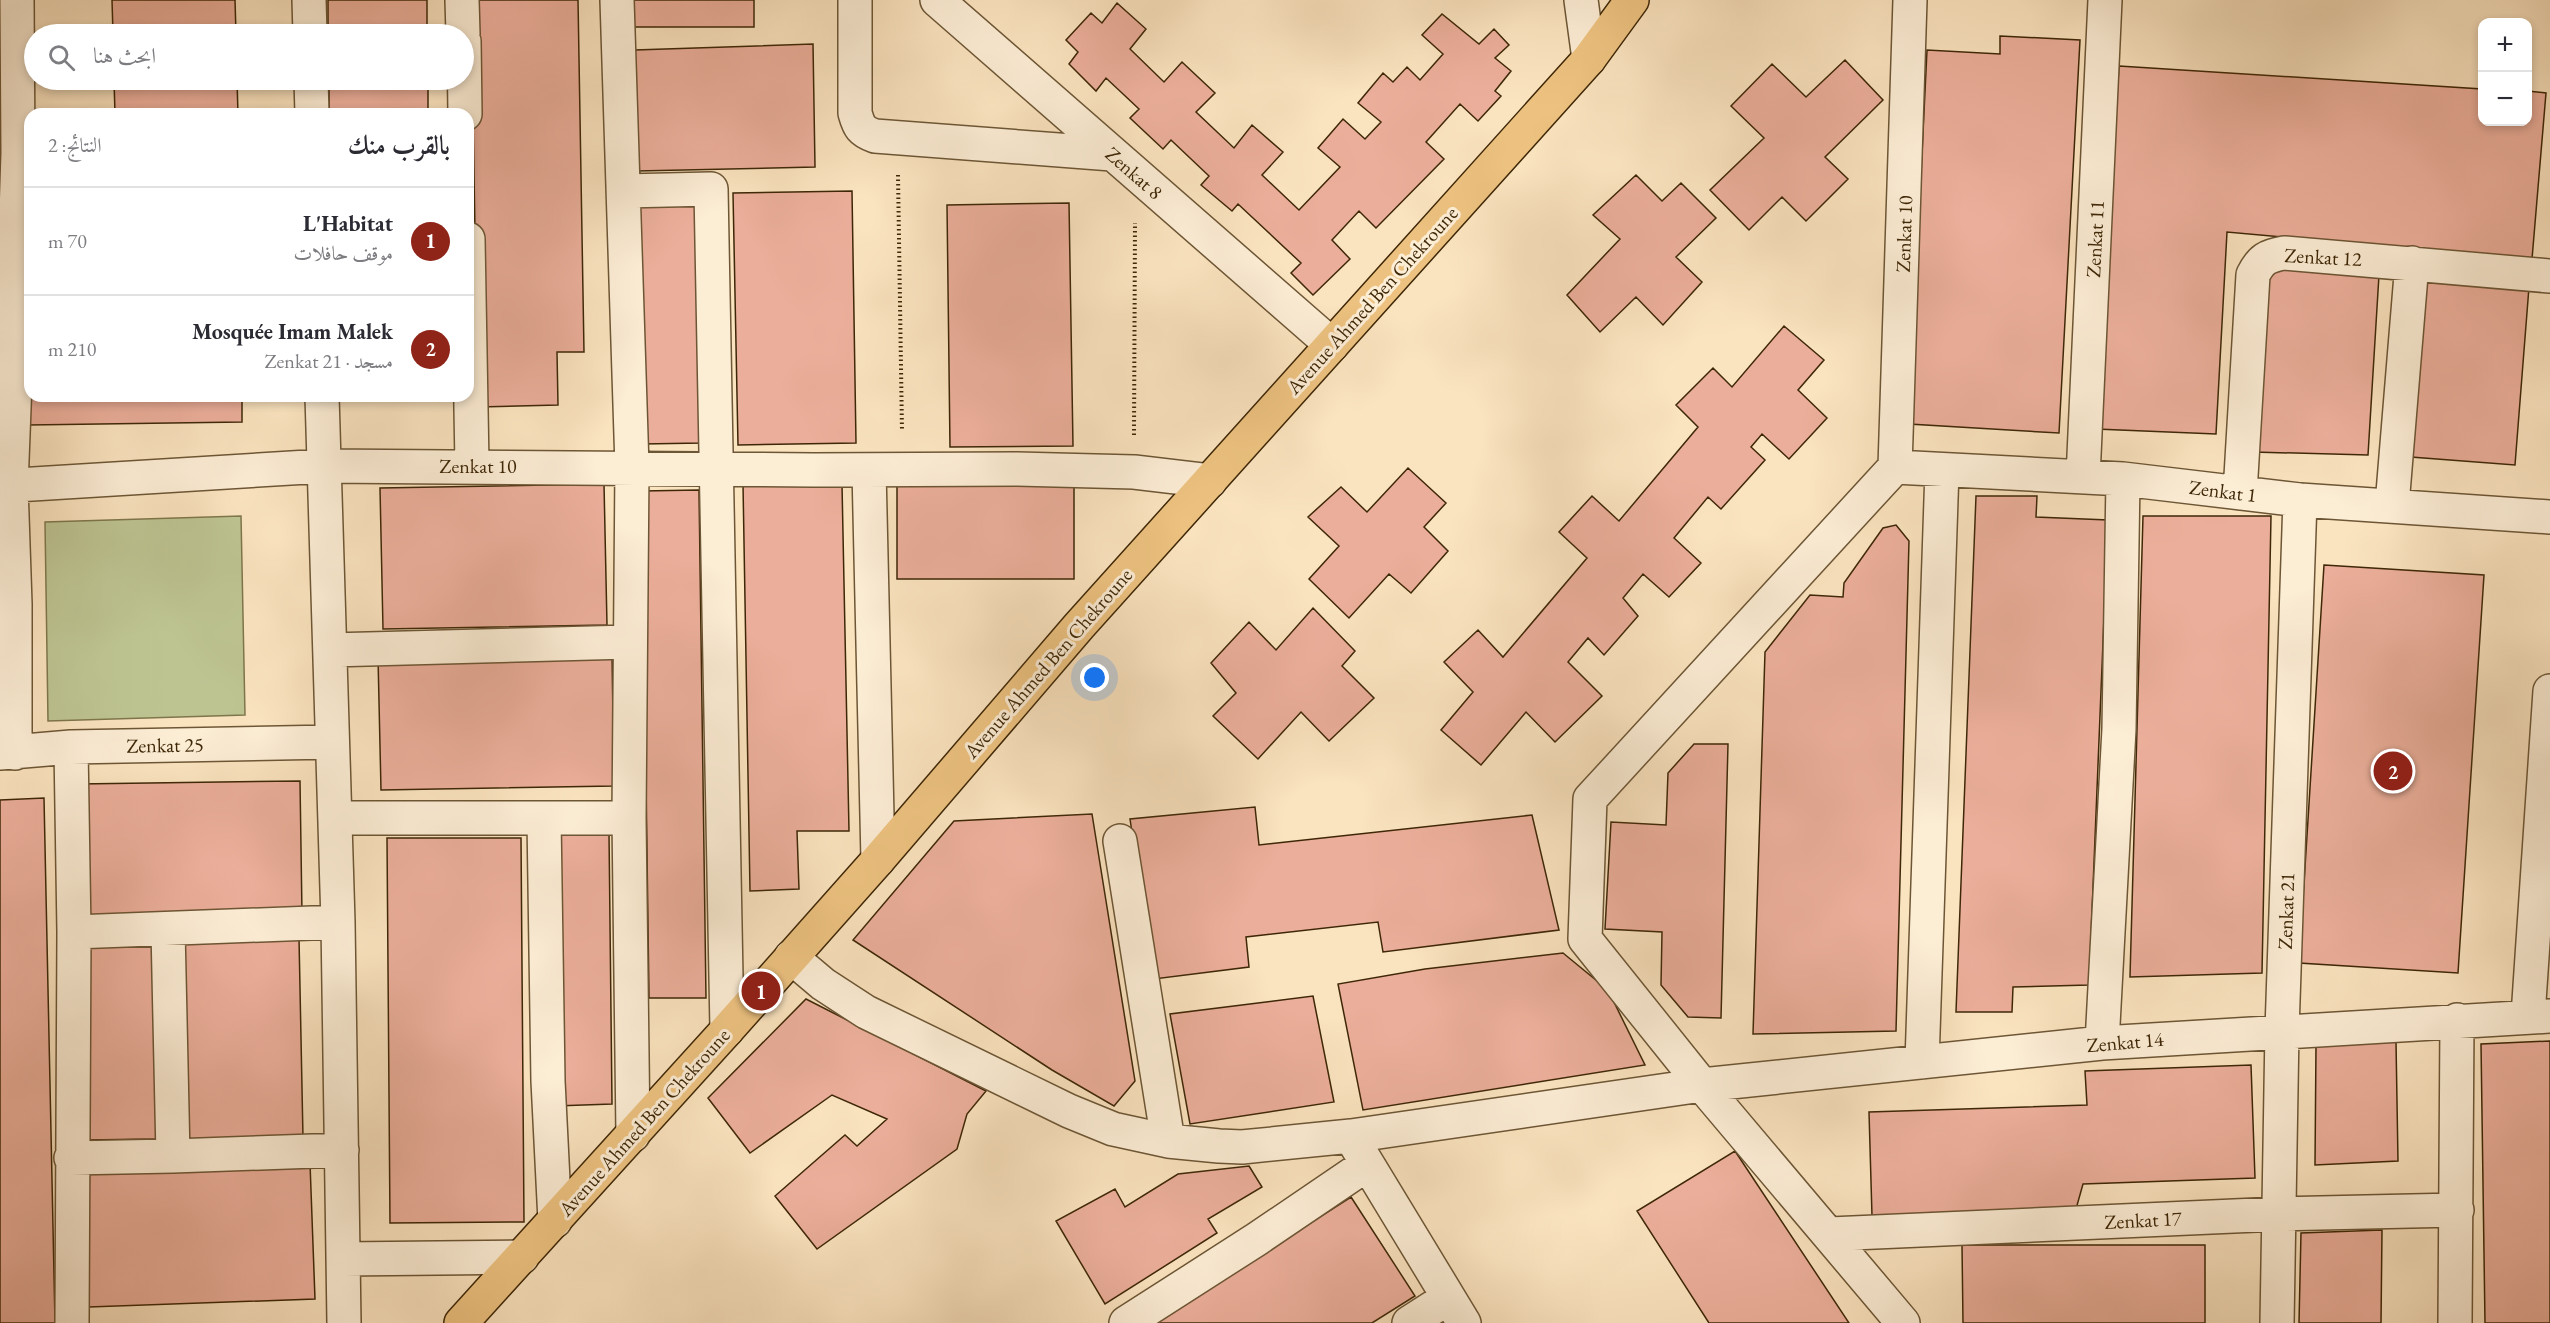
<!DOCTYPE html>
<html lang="ar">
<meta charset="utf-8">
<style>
:root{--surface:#fff;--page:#f2f2f3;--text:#2b2b33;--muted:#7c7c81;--line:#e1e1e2;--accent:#8f2418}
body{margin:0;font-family:"EB Garamond",Amiri,serif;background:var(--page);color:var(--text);direction:rtl}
.controls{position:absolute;right:18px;top:18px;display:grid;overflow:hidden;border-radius:12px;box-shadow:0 3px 9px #0003}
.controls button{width:54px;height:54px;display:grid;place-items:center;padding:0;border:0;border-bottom:2px solid var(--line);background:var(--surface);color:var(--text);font:30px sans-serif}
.you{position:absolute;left:1095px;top:678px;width:21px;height:21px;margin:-15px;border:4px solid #fff;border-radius:50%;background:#1a73e8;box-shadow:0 0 0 9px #1a73e833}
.badge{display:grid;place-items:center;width:39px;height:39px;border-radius:50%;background:var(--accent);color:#fff;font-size:20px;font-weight:700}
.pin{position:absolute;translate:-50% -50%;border:3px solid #fff;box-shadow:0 2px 6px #0006}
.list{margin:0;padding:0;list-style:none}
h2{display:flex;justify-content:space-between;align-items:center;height:78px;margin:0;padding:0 24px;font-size:26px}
h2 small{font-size:20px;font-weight:400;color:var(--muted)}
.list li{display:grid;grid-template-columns:39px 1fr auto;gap:18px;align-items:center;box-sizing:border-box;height:108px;padding:0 24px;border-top:2px solid var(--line)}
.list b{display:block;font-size:22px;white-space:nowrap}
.list p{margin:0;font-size:20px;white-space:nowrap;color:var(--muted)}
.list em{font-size:20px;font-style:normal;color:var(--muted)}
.icon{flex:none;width:33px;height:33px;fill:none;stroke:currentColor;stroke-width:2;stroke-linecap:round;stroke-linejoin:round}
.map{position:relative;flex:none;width:2550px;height:1323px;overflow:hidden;direction:ltr}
.search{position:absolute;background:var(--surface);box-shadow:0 3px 9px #0003;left:24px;top:24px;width:450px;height:66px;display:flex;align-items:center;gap:15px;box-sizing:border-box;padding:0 21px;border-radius:33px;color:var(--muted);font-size:22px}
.panel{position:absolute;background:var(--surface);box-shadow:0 3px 9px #0003;left:24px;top:108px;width:450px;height:294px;border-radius:18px;direction:rtl}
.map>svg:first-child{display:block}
.green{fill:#bdc492;stroke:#7e764c;stroke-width:1.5}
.building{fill:#ebae9a;stroke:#3e2707;stroke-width:1.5}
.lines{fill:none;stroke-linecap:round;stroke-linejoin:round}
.minor-casing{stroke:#6d5635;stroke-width:36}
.major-casing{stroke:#3e2707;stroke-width:36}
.path{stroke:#3e2707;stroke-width:4;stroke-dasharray:1.5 3;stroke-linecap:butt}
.minor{stroke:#fcedd5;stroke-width:33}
.major{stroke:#edc280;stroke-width:33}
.labels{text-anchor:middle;stroke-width:6;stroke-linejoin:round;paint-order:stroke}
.street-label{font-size:20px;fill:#3e2707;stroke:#fcedd5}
</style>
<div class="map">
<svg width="2550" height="1323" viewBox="0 0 2550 1323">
<rect width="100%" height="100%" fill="#fae3bf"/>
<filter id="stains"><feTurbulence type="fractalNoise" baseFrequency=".00333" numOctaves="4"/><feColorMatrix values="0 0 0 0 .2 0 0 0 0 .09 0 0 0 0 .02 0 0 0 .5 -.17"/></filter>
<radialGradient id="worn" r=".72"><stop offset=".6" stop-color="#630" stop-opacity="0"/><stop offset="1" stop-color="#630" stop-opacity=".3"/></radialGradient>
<path class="green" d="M 241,516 L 245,715 L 48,721 L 45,522 Z"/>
<path class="building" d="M 112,0 L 235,0 L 236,34 L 113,34 Z
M 328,0 L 427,0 L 427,34 L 328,34 Z
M 471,0 L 578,0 L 584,352 L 557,352 L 558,405 L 478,407 Z
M 632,0 L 754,0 L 754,27 L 632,27 Z
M 1117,3 L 1146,29 L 1130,49 L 1164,82 L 1182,62 L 1215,93 L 1196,112 L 1234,148 L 1252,125 L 1283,152 L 1262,175 L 1299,210 L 1340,167 L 1318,148 L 1343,119 L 1365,139 L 1381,122 L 1358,103 L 1383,73 L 1393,82 L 1407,67 L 1420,80 L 1443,54 L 1422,35 L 1442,14 L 1479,44 L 1494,29 L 1509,45 L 1495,58 L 1511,71 L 1495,91 L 1501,96 L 1478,121 L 1460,104 L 1426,142 L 1444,159 L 1376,228 L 1359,211 L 1332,240 L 1350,259 L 1313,295 L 1291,273 L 1301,263 L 1238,204 L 1232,211 L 1201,185 L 1209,176 L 1171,140 L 1163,149 L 1130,118 L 1139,109 L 1106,78 L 1096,91 L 1069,64 L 1078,52 L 1066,40 L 1091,13 L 1102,23 Z
M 2000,36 L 2080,40 L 2059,433 L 1909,424 L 1927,50 L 2000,54 Z
M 813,44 L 815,167 L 637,171 L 635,50 Z
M 1845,60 L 1883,100 L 1825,157 L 1848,179 L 1806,221 L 1782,197 L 1749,230 L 1710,190 L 1764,138 L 1731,106 L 1772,64 L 1806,97 Z
M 2119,66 L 2482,89 L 2482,122 L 2528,122 L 2528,91 L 2546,93 L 2532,259 L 2227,232 L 2216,434 L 2096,429 Z
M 114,80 L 237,80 L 238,114 L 115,114 Z
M 329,80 L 428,80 L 428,114 L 329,114 Z
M 25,161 L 30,161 L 30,396 L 242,396 L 242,422 L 28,425 Z
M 1636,175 L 1662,201 L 1681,183 L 1716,218 L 1676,257 L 1702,282 L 1663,325 L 1636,297 L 1600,332 L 1567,295 L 1620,239 L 1593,215 Z
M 852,191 L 856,443 L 738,445 L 733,193 Z
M 1069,203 L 1073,446 L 950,447 L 947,205 Z
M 698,204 L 702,443 L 642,444 L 637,205 Z
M 2265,268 L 2379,275 L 2368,455 L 2253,452 Z
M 2422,277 L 2529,287 L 2515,465 L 2411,457 Z
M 1784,326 L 1824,360 L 1798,390 L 1827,418 L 1789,459 L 1762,434 L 1751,447 L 1765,460 L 1721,509 L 1708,497 L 1674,538 L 1701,563 L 1669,597 L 1643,574 L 1623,598 L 1638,616 L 1604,655 L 1588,638 L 1568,662 L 1602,696 L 1555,742 L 1526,712 L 1481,765 L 1441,730 L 1473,692 L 1444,662 L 1478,630 L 1503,657 L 1587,558 L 1559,532 L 1592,496 L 1619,521 L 1698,427 L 1676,405 L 1713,368 L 1732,387 Z
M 362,396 L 419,396 L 419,400 L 362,401 Z
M 1408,468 L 1446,503 L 1424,527 L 1448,551 L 1411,593 L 1389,574 L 1349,618 L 1309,579 L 1339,546 L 1308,517 L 1341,487 L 1367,512 Z
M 1074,481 L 1074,579 L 897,579 L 897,482 Z
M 604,484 L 607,625 L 383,629 L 380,488 Z
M 743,484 L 842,484 L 849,831 L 797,831 L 799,889 L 750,891 Z
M 699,490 L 706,998 L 649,998 L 642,491 Z
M 1976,496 L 2037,496 L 2036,517 L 2108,520 L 2089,985 L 2013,987 L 2012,1012 L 1956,1012 Z
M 2143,516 L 2271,516 L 2262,973 L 2130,977 Z
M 1896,525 L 1909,541 L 1896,1031 L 1753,1034 L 1765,652 L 1810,595 L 1843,597 L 1844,583 L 1883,528 Z
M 2324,565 L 2484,575 L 2458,973 L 2299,963 Z
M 1313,608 L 1355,651 L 1342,666 L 1374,698 L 1329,741 L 1301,712 L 1258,759 L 1213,716 L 1236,693 L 1211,663 L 1249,622 L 1276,650 Z
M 612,653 L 614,786 L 381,790 L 378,657 Z
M 1694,744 L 1728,744 L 1721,1018 L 1688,1017 L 1661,985 L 1662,932 L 1605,929 L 1611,822 L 1666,825 L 1668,773 Z
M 300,781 L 302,914 L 81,921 L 78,784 Z
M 44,798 L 55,1323 L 0,1323 L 0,800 Z
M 1255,807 L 1259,845 L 1532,815 L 1559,930 L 1383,952 L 1378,922 L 1246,937 L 1249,967 L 1154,979 L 1130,819 Z
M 1092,814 L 1135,1081 L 1114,1106 L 1052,1070 L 853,940 L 954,821 Z
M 609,833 L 612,1104 L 555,1106 L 549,834 Z
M 387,838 L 521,838 L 524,1222 L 390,1223 Z
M 299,938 L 303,1138 L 189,1141 L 184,940 Z
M 155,945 L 157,1139 L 84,1140 L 82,946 Z
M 1563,953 L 1608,990 L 1645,1065 L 1363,1110 L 1338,984 L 1425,969 Z
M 1313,996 L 1334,1102 L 1190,1124 L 1170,1014 Z
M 806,999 L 986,1091 L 967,1114 L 957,1149 L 817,1249 L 775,1196 L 845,1135 L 857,1146 L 887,1119 L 832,1095 L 750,1153 L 708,1098 Z
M 2550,1041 L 2550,1323 L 2485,1323 L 2481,1044 Z
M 2396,1042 L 2398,1161 L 2315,1165 L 2316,1045 Z
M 2251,1065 L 2255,1178 L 2083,1184 L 2076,1209 L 1872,1216 L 1869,1112 L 2087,1105 L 2085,1071 Z
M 1735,1151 L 1849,1323 L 1709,1323 L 1637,1211 Z
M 310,1163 L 315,1299 L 89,1307 L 85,1171 Z
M 1249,1166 L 1262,1187 L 1208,1219 L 1217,1233 L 1105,1304 L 1056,1221 L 1115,1189 L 1125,1207 L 1178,1174 Z
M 1351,1197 L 1415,1296 L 1372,1323 L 1154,1323 Z
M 2382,1230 L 2381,1323 L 2299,1323 L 2301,1233 Z
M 1962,1245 L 2205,1245 L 2205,1323 L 1963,1323 Z"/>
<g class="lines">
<defs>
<path id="minor" d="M 309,0 L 310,34
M 462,0 L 463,34
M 617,0 L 632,467 L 629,818 L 633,1135
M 855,0 L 855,113 C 859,127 861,131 875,136 L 1112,154
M 937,0 L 1332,345
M 1581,0 L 1589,59
M 464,41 L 465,114
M 311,80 L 312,114
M 624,191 L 711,189 L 727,1030
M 468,239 L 472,465
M 0,322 L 10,322 L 13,306 L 18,153 L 17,0
M 10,322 L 15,382 L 11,486 L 15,604 L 15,753
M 322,396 L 338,922 L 344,1323
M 1895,467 L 1590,799 L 1585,939 L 1702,1085 L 1903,1323
M 1895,467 L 2123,479 L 2300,500 L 2550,517
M 1895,467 L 1910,0
M 869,470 L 878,860
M 2083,477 L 2105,0
M 0,486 L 324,466 L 814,470 L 1017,469 L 1134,472 L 1210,481
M 2240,493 L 2253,275 C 2261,259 2267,256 2284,253 L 2550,276
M 2392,505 L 2412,263
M 330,650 L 629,642
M 71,747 L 74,932 L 72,1323
M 0,753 L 71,747 L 331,742
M 335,818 L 629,818
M 544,819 L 548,1081 L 555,1221
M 1120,841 L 1168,1141
M 168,929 L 173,1156 L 342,1150
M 74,932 L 338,922
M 791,957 L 823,984 L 866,1012 L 1069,1111 L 1113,1129 L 1168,1141 L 1219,1146 L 1242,1147 L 1351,1136 L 1702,1085 L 2102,1043 L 2550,1016
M 2528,1016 L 2550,691
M 2102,1043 L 2119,729 L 2123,479
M 1922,1062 L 1942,470
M 1356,1145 L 1464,1323
M 71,1158 L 173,1156
M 1830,1234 L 2279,1214 L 2457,1210
M 343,1259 L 522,1257
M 1126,1323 L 1257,1239 L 1366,1165
M 1409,1323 L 1448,1298
M 2277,1323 L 2282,1030 L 2300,500
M 2455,1323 L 2457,1020"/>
<path id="major" d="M 461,1323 L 727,1030 L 878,860 L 1079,626 L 1589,59 L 1632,0"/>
</defs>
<use href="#minor" class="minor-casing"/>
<use href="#major" class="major-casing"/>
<path class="path" d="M 898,175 L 902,431
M 1134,435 L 1135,223"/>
<use href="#minor" class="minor"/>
<use href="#major" class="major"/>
</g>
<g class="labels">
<g class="street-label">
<text transform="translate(1134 173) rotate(41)" y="7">Zenkat 8</text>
<text transform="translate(1904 234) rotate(-88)" y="7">Zenkat 10</text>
<text transform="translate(2095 239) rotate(-87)" y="7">Zenkat 11</text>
<text transform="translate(2323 257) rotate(3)" y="7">Zenkat 12</text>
<text transform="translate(1372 300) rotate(-48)" y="7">Avenue Ahmed Ben Chekroune</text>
<text x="478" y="473">Zenkat 10</text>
<text transform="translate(2223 491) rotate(7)" y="7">Zenkat 1</text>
<text transform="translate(1048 663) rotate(-49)" y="7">Avenue Ahmed Ben Chekroune</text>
<text transform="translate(165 745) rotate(-1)" y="7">Zenkat 25</text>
<text transform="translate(2286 911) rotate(-88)" y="7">Zenkat 21</text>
<text transform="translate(2125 1042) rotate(-5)" y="7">Zenkat 14</text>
<text transform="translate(644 1122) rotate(-48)" y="7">Avenue Ahmed Ben Chekroune</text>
<text transform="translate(2143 1220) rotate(-3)" y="7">Zenkat 17</text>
</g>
</g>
<rect width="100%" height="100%" filter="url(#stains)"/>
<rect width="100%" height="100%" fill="url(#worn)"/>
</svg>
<div class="controls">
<button>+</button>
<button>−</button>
</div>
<div class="you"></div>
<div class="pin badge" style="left:761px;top:991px">1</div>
<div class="pin badge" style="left:2393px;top:771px">2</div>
<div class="search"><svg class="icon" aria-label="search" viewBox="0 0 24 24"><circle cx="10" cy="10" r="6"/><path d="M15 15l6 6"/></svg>ابحث هنا</div>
<section class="panel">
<h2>بالقرب منك<small>النتائج: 2</small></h2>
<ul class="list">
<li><span class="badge">1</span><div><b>L'Habitat</b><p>موقف حافلات</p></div><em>70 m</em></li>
<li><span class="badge">2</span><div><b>Mosquée Imam Malek</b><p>مسجد · Zenkat 21</p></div><em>210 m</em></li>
</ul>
</section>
</div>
